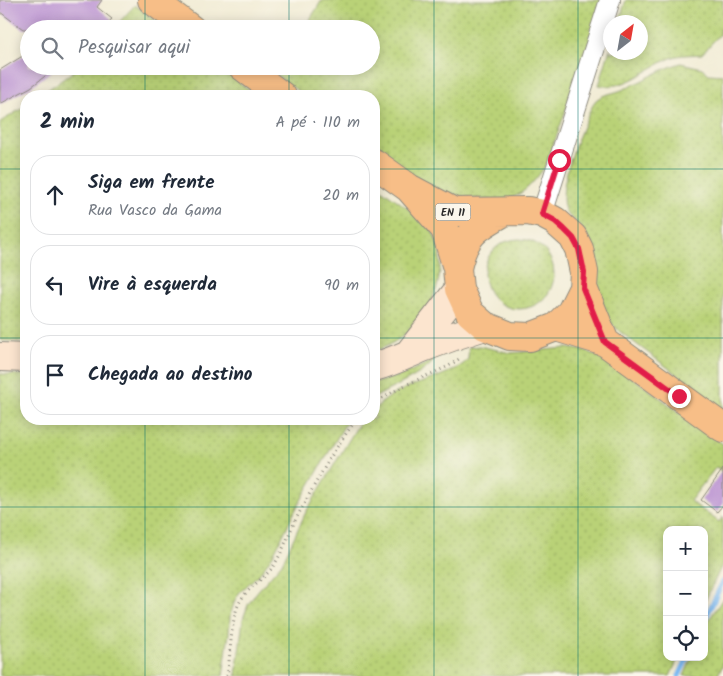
<!DOCTYPE html>
<html lang="pt">
<meta charset="utf-8">
<style>
:root{--surface:#fff;--page:#f2f2f3;--text:#1f2937;--muted:#747a83;--line:#e0e1e3}
body{margin:0;font-family:Kalam,sans-serif;background:var(--page);color:var(--text)}
.controls{position:absolute;right:15px;bottom:15px;display:grid;overflow:hidden;border-radius:10px;box-shadow:0 2px 12px #0003}
.controls button{width:45px;height:45px;display:grid;place-items:center;padding:0;border:0;border-bottom:1px solid var(--line);background:var(--surface);color:var(--text);font:25px sans-serif}
.compass{position:absolute;left:603px;top:15px;width:45px;height:45px;border-radius:50%;background:var(--surface);box-shadow:0 2px 12px #0003;rotate:31deg}
.stop{position:absolute;width:15px;height:15px;margin:-11px;border:4px solid #e11d48;border-radius:50%;background:#fff}
.stop.end{background:#e11d48;border-color:#fff;box-shadow:0 1px 5px #0008}
.list{margin:0;padding:0;list-style:none}
h2{display:flex;justify-content:space-between;align-items:center;height:65px;margin:0;padding:0 20px;font-size:21px}
h2 small{font-size:16px;font-weight:400;color:var(--muted)}
.list li{display:grid;grid-template-columns:32px 1fr auto;gap:15px;align-items:center;box-sizing:border-box;height:80px;margin:0 10px 10px;padding:0 10px;border:1px solid var(--line);border-radius:20px}
.list b{display:block;font-size:19px;white-space:nowrap}
.list p{margin:0;font-size:16px;white-space:nowrap;color:var(--muted)}
.list em{font-size:16px;font-style:normal;color:var(--muted)}
.icon{flex:none;width:28px;height:28px;fill:none;stroke:currentColor;stroke-width:2;stroke-linecap:round;stroke-linejoin:round}
.map{position:relative;flex:none;width:723px;height:676px;overflow:hidden}
.search{position:absolute;background:var(--surface);box-shadow:0 2px 12px #0003;left:20px;top:20px;width:360px;height:55px;display:flex;align-items:center;gap:12px;box-sizing:border-box;padding:0 18px;border-radius:28px;color:var(--muted);font-size:19px}
.panel{position:absolute;background:var(--surface);box-shadow:0 2px 12px #0003;left:20px;top:90px;width:360px;height:335px;border-radius:20px}
.map>svg:first-child{display:block}
.grass{fill:url(#grass-dots);stroke:#727e51}
.lines{fill:none;stroke-linecap:round;stroke-linejoin:round}
.stream{stroke:#81bcf3;stroke-width:5}
.building{fill:#bd97d3}
.street-casing{stroke:#8e8b7f;stroke-width:22}
.secondary-casing{stroke:#8e8b7f;stroke-width:30}
.primary-casing{stroke:#8e8b7f;stroke-width:30}
.path{stroke:#8e8b7f;stroke-width:3;stroke-dasharray:1 4;stroke-linecap:butt}
.street{stroke:#fff;stroke-width:20}
.secondary{stroke:#fce5cf;stroke-width:28}
.primary{stroke:#f7be87;stroke-width:28}
.route{stroke:#e11d48;stroke-width:6}
.grid{fill:none;stroke:#0f766e;stroke-width:1;stroke-opacity:0.55}
.labels{text-anchor:middle;stroke-width:4;stroke-linejoin:round;paint-order:stroke}
.shield{fill:#fbf7ec;stroke:#696865;stroke-width:1}
.shield-label{font-size:11px;font-weight:bold;fill:#2b2b2b}
</style>
<div class="map">
<svg width="723" height="676" viewBox="0 0 723 676">
<defs>
<pattern id="grass-dots" width="8" height="8" patternUnits="userSpaceOnUse" patternTransform="scale(1.25)"><rect width="8" height="8" fill="#b9d277"/><path d="M2 2h.1M6 6h.1" fill="none" stroke="#9fb467" stroke-width="1.8" stroke-linecap="round"/></pattern>
</defs>
<rect width="100%" height="100%" fill="#fbf7ec"/>
<filter id="ink" filterUnits="userSpaceOnUse"><feTurbulence type="fractalNoise" baseFrequency=".02" numOctaves="2"/><feDisplacementMap in="SourceGraphic" scale="10" xChannelSelector="R" yChannelSelector="G"/><feConvolveMatrix kernelMatrix="1 2 1 2 8 2 1 2 1" color-interpolation-filters="sRGB"/></filter>
<filter id="wash" filterUnits="userSpaceOnUse"><feTurbulence type="fractalNoise" baseFrequency=".0096" numOctaves="4" result="noise"/><feDisplacementMap in="SourceGraphic" scale="20" xChannelSelector="R" yChannelSelector="G"/><feGaussianBlur stdDeviation="1.12" result="paint"/><feColorMatrix in="noise" values="0 0 0 0 0 0 0 0 0 0 0 0 0 0 0 0 0 1.4 0 .05"/><feComposite in="paint" operator="in"/></filter>
<g filter="url(#wash)">
<rect width="100%" height="100%" fill="#f1ebd3"/>
<path class="grass" d="M 322,0 L 605,0 L 547,163 C 539,176 529,189 516,196 C 493,207 444,194 423,183 C 406,174 390,159 374,147 L 374,96 L 305,96 L 276,75 L 280,66 L 371,66 L 371,29 L 304,29 Z
M 626,0 L 723,0 L 723,29 L 720,29 L 720,34 L 702,54 C 692,55 680,54 671,58 C 649,67 625,91 599,85 L 610,49 L 610,52 L 640,52 L 640,22 L 619,22 Z
M 135,5 L 167,29 L 113,29 Z
M 681,63 L 702,68 L 709,74 L 723,75 L 723,409 L 619,331 C 609,322 599,310 596,296 C 593,284 597,270 595,258 C 593,246 587,233 578,224 C 575,220 570,217 567,214 C 552,193 584,122 595,101 C 603,93 614,94 624,89 C 643,81 661,69 681,63 Z
M 77,66 L 217,66 L 257,96 L 39,96 L 70,74 Z
M 26,106 L 26,342 L 0,340 L 0,122 Z
M 374,184 C 385,192 425,219 431,229 C 458,276 422,337 374,351 Z
M484 274a35 35 0 1 1 70 0a35 35 0 1 1-70 0Z
M 480,346 L 511,353 L 566,348 L 581,350 L 607,359 L 723,444 L 723,472 L 716,467 L 690,501 L 719,522 L 723,517 L 723,563 L 704,603 L 704,530 L 667,530 L 667,657 L 679,657 L 670,676 L 236,676 L 243,619 L 248,605 L 256,593 L 282,563 L 306,512 L 358,425 L 364,419 L 374,419 L 374,409 C 383,401 393,394 404,389 C 420,382 460,372 468,359 L 469,347 Z
M 434,360 C 424,375 390,388 374,398 L 374,383 L 402,375 Z
M 0,374 L 26,375 L 26,419 L 351,419 L 344,426 L 297,507 L 273,555 L 260,573 L 239,593 L 235,600 L 230,616 L 229,633 L 223,676 L 0,676 Z
M 723,598 L 723,659 L 722,667 L 717,676 L 684,676 L 692,657 L 704,657 L 704,634 L 709,620 Z"/>
<g class="lines">
<path class="stream" d="M 704,622 L 723,581
M 679,676 L 688,657"/>
</g>
<g id="blocks">
<path class="building" d="M 0,0 L 102,0 L 97,7 L 112,19 L 101,29 L 23,29 L 0,12 Z
M 29,52 L 29,66 L 58,66 L 31,87 L 0,104 L 0,70 Z
M 723,469 L 723,505 L 717,512 L 701,500 Z"/>
</g>
</g>
<g filter="url(#ink)">
<use href="#blocks" fill-opacity="0" stroke="#8e8b7f" stroke-width="1"/>
<g class="lines">
<defs>
<path id="street" d="M 542,214 L 610,0"/>
<path id="secondary" d="M 410,352 L 459,289
M 0,357 L 26,358
M 374,367 C 392,362 408,354 425,347 C 445,339 465,332 485,326"/>
<path id="primary" d="M 152,0 L 191,29
M 242,66 L 282,96
M 374,163 L 409,188 L 454,212 L 528,211 L 542,214 L 555,221 L 573,237 L 579,249 L 584,272 L 583,288 L 571,312 L 556,327 L 530,337 L 510,336 L 485,326 L 470,313 L 459,289 L 457,268 L 445,229 L 409,188
M 457,268 C 465,234 475,228 504,212
M 583,288 L 605,342
M 556,327 L 605,342 L 723,428"/>
</defs>
<use href="#street" class="street-casing"/>
<use href="#secondary" class="secondary-casing"/>
<use href="#primary" class="primary-casing"/>
<path class="path" d="M 374,404 L 401,387 L 449,366 L 459,359
M 227,676 C 231,654 230,629 237,608 C 244,588 264,581 274,565 C 284,550 289,532 297,517 C 315,484 334,448 357,419"/>
<use href="#street" class="street"/>
<use href="#secondary" class="secondary"/>
<use href="#primary" class="primary"/>
</g>
</g>
<g class="lines" filter="url(#ink)">
<path class="route" d="M 559,160 L 542,214 L 555,221 L 564,229 L 573,238 L 579,249 L 584,272 L 583,288 L 605,342 L 679,396"/>
</g>
<path class="grid" d="M 145,0 L 145,29M 289,0 L 289,29M 434,0 L 434,676M 578,0 L 578,676M 145,66 L 145,96M 289,66 L 289,96M 0,169 L 26,169M 374,169 L 723,169M 0,338 L 26,338M 374,338 L 723,338M 145,419 L 145,676M 289,419 L 289,676M 0,507 L 723,507"/>
<g class="labels">
<rect class="shield" x="435.5" y="203.5" width="35" height="17" rx="4"/>
<g class="shield-label">
<text x="453" y="216">EN 11</text>
</g>
</g>
</svg>
<div class="controls">
<button>+</button>
<button>−</button>
<button><svg class="icon" aria-label="locate" viewBox="0 0 24 24"><circle cx="12" cy="12" r="6"/><path d="M12 2v4M12 18v4M2 12h4M18 12h4"/></svg></button>
</div>
<svg class="compass" viewBox="-18 -18 36 36"><path d="M0-13l5 13h-10z" fill="#e53935"/><path d="M0 13l5-13h-10z" fill="#747a83"/></svg>
<div class="stop" style="left:559px;top:160px"></div>
<div class="stop end" style="left:679px;top:396px"></div>
<div class="search"><svg class="icon" aria-label="search" viewBox="0 0 24 24"><circle cx="10" cy="10" r="6"/><path d="M15 15l6 6"/></svg>Pesquisar aqui</div>
<section class="panel">
<h2>2 min<small>A pé · 110 m</small></h2>
<ul class="list">
<li><svg class="icon" aria-label="ahead" viewBox="0 0 24 24"><path d="M12 20V5M6 11l6-6 6 6"/></svg><div><b>Siga em frente</b><p>Rua Vasco da Gama</p></div><em>20 m</em></li>
<li><svg class="icon" aria-label="left" viewBox="0 0 24 24"><path d="M17 20v-9H6M10 6l-5 5 5 5"/></svg><div><b>Vire à esquerda</b></div><em>90 m</em></li>
<li><svg class="icon" aria-label="arrive" viewBox="0 0 24 24"><path d="M6 21V4h12l-3 4 3 4H6"/></svg><div><b>Chegada ao destino</b></div></li>
</ul>
</section>
</div>
